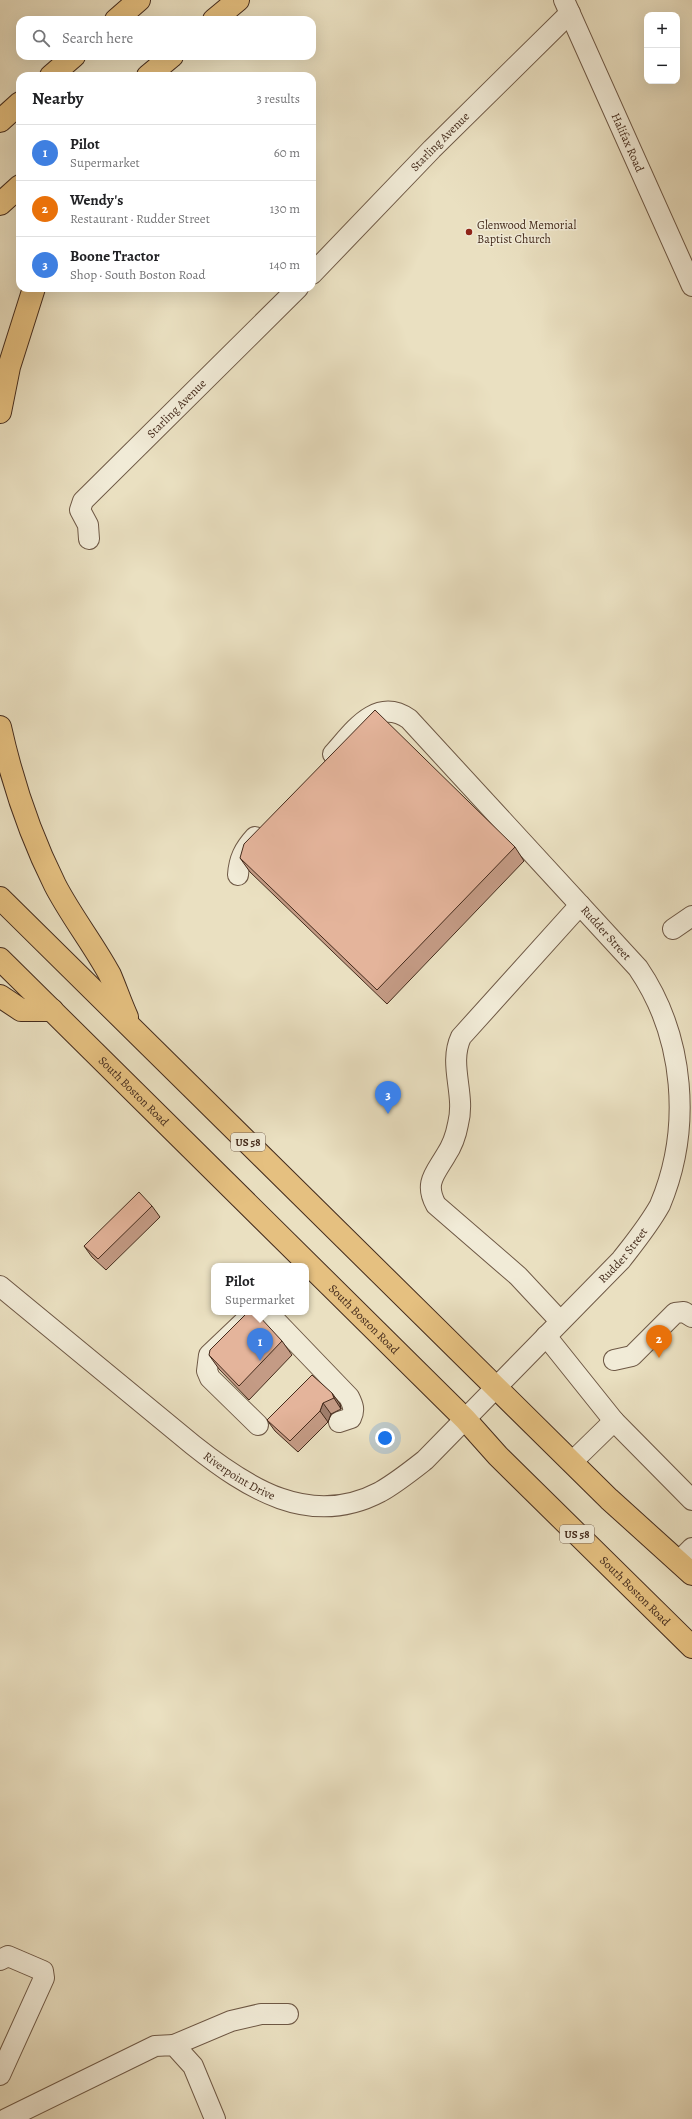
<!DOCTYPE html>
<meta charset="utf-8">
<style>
:root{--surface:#fff;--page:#f6f6f6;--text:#202124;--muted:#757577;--line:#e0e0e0;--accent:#8f2418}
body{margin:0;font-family:Alegreya,serif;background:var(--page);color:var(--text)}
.controls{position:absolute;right:12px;top:12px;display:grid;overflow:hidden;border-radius:8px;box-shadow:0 4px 16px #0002}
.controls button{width:36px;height:36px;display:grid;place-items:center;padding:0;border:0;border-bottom:1px solid var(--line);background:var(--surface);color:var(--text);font:20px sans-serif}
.you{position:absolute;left:385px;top:1438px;width:14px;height:14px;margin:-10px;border:3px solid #fff;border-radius:50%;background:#1a73e8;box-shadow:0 0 0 6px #1a73e833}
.badge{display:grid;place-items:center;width:26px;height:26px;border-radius:50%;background:var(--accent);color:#fff;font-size:13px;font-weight:700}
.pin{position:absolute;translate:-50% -33px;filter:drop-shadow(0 1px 2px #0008)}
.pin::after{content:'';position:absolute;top:21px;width:14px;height:12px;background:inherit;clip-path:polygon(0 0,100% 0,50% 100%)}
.popup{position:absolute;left:211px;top:1263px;width:98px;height:52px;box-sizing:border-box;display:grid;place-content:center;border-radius:8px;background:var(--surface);filter:drop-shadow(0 1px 3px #0005);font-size:13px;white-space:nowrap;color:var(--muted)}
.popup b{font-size:15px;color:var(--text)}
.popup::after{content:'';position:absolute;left:50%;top:100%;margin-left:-8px;border:8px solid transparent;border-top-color:var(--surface)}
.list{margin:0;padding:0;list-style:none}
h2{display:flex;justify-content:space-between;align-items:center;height:52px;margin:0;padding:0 16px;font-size:17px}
h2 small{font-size:13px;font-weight:400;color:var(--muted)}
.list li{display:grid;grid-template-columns:26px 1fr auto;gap:12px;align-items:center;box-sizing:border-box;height:56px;padding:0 16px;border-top:1px solid var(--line)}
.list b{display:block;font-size:15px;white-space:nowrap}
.list p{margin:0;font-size:13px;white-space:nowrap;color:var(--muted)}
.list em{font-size:13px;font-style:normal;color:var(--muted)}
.icon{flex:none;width:22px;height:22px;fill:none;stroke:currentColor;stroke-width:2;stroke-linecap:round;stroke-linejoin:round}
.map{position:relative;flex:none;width:692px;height:2119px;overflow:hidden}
.search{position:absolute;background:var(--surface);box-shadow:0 4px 16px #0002;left:16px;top:16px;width:300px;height:44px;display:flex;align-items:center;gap:10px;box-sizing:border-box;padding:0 14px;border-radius:12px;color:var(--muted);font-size:15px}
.panel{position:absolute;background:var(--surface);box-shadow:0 4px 16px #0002;left:16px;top:72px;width:300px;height:220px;border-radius:12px}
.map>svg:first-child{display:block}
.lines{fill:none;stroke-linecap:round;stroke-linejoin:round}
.minor-casing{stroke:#6e5845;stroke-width:22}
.highway-casing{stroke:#442b1c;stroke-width:24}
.minor{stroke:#f1ebd7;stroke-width:20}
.highway{stroke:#e5c080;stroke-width:22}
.wall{fill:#c49b85;stroke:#442b1c}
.shaded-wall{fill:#a07e6c;stroke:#442b1c}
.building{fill:#e4b49b;stroke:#442b1c}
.poi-dot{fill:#8f2418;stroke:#f1ebd7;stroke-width:1.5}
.labels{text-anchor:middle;stroke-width:3;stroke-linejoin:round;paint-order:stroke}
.shield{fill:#f1ebd7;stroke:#786554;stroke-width:1}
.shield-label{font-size:11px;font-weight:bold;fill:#442b1c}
.street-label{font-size:12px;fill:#442b1c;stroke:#f1ebd7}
.poi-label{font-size:12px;fill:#442b1c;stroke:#f1ebd7;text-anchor:start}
</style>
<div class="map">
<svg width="692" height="2119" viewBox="0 0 692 2119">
<rect width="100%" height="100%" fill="#eae0c1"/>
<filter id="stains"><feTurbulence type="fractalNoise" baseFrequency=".005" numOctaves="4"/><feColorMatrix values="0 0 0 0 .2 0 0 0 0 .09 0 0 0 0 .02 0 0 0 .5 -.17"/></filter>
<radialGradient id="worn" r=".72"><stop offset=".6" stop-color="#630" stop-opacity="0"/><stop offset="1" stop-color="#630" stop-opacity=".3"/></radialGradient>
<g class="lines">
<defs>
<g id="minor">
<path id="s1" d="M 564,0 L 692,286"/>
<path id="s2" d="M 312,274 L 432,149 L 570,13"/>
<path id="s3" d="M 89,539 L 88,525 L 80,510 L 83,501 L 298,288"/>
<path d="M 238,875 C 239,859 244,849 255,837"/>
<path d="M 673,929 L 692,916"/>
<path id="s4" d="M 0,1286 L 193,1445 C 247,1488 310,1529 380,1492 C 396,1483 411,1471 425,1460 L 621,1260 C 635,1242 649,1225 660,1205 C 692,1129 685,1037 638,968 L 409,719 C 376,696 353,732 333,754"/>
<path d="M 560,1321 L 518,1276 L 436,1205 C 424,1183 435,1174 446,1155 C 452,1146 456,1135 458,1124 C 466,1094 448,1065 461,1037 L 580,905"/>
<path d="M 546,1336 L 614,1421"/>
<path d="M 614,1360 L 632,1356 L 675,1313 L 684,1312 L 692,1317"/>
<path d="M 258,1425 L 210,1378 L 207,1371 L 209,1355 L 250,1316 C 260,1312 266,1314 275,1320 L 349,1397 C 353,1405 355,1410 351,1418 L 339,1422"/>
<path d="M 572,1462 L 614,1421 L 692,1500"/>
<path d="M 679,1561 L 692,1548"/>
<path d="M 0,1960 L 8,1956 L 43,1971 L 44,1978 L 0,2075"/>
<path d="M 174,2045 L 231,2021 L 261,2014 L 288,2014"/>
<path d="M 6,2119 L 155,2046 L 174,2045 L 193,2066 L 215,2119"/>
</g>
<g id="highway">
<path d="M 116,20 L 139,0"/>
<path d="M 214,20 L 238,0"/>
<path d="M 51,76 L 74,56"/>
<path d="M 148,76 L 172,56"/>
<path d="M 0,121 L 20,103"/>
<path d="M 0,204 L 20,186"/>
<path d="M 0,412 L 9,367 L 34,288"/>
<path d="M 0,727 C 12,781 30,835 55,885 C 71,916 94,945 110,975 C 116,989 121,1004 127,1017"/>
<path d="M 0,898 L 609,1499 L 692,1574"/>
<path id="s5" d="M 0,959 L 465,1419 L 498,1456 L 692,1647"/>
<path d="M 0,996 L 21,1010 L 52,1010"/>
</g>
</defs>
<use href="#minor" class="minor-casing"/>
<use href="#highway" class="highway-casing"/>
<use href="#minor" class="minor"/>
<use href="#highway" class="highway"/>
</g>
<path class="wall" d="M 515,847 L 524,861 L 387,1004 L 250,872 L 240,858 Z
M 152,1206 L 160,1217 L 106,1270 L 92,1257 L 84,1246 Z
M 282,1341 L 292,1355 L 249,1400 L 219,1369 L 209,1355 Z
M 312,1375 L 340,1404 L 341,1409 L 331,1414 L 328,1422 L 298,1452 L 275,1431 L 267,1420 Z"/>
<path class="shaded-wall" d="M 332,1393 L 340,1404 L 341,1409 L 334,1398 Z
M 323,1403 L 331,1414 L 328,1422 L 320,1411 Z"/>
<path class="building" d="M 375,710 L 515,847 L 377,990 L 240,858 L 244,844 Z
M 139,1192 L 152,1206 L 98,1259 L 84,1246 Z
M 248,1312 L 250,1312 L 258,1315 L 282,1341 L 239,1386 L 209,1355 L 210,1350 Z
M 312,1375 L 332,1393 L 334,1398 L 323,1403 L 320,1411 L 290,1441 L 267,1420 Z"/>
<circle class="poi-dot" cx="469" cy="232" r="4"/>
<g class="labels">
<g class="shield">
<rect x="231" y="1133" width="34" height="18" rx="3"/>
<rect x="560" y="1525" width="34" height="18" rx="3"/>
</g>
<g class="shield-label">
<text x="248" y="1146">US 58</text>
<text x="577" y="1538">US 58</text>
</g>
<g class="street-label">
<text dy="4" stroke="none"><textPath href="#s2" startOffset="184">Starling Avenue</textPath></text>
<text dy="4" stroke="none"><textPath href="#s1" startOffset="156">Halifax Road</textPath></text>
<text dy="4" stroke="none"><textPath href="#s3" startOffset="172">Starling Avenue</textPath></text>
<text transform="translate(606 933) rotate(48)" y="4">Rudder Street</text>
<text dy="4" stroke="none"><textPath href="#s5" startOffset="188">South Boston Road</textPath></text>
<text dy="4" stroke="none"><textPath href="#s4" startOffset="796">Rudder Street</textPath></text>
<text dy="4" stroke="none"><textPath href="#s5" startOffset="512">South Boston Road</textPath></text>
<text dy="4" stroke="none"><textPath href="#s4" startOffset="306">Riverpoint Drive</textPath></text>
<text dy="4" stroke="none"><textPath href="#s5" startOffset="896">South Boston Road</textPath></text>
</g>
<g class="poi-label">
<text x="477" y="229">Glenwood Memorial<tspan x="477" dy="14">Baptist Church</tspan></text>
</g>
</g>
<rect width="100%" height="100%" filter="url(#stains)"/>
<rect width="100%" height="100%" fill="url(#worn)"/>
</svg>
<div class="controls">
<button>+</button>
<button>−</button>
</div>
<div class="you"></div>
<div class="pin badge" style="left:260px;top:1361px;background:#3f7fe0">1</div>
<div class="popup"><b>Pilot</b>Supermarket</div>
<div class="pin badge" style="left:659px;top:1358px;background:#e8710a">2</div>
<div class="pin badge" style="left:388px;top:1114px;background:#3f7fe0">3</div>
<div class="search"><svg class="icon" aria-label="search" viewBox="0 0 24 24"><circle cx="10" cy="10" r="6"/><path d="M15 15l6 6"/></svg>Search here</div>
<section class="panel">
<h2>Nearby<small>3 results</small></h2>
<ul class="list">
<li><span class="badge" style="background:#3f7fe0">1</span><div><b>Pilot</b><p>Supermarket</p></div><em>60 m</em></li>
<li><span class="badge" style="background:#e8710a">2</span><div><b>Wendy's</b><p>Restaurant · Rudder Street</p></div><em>130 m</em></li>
<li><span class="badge" style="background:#3f7fe0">3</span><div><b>Boone Tractor</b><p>Shop · South Boston Road</p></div><em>140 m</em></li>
</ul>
</section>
</div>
